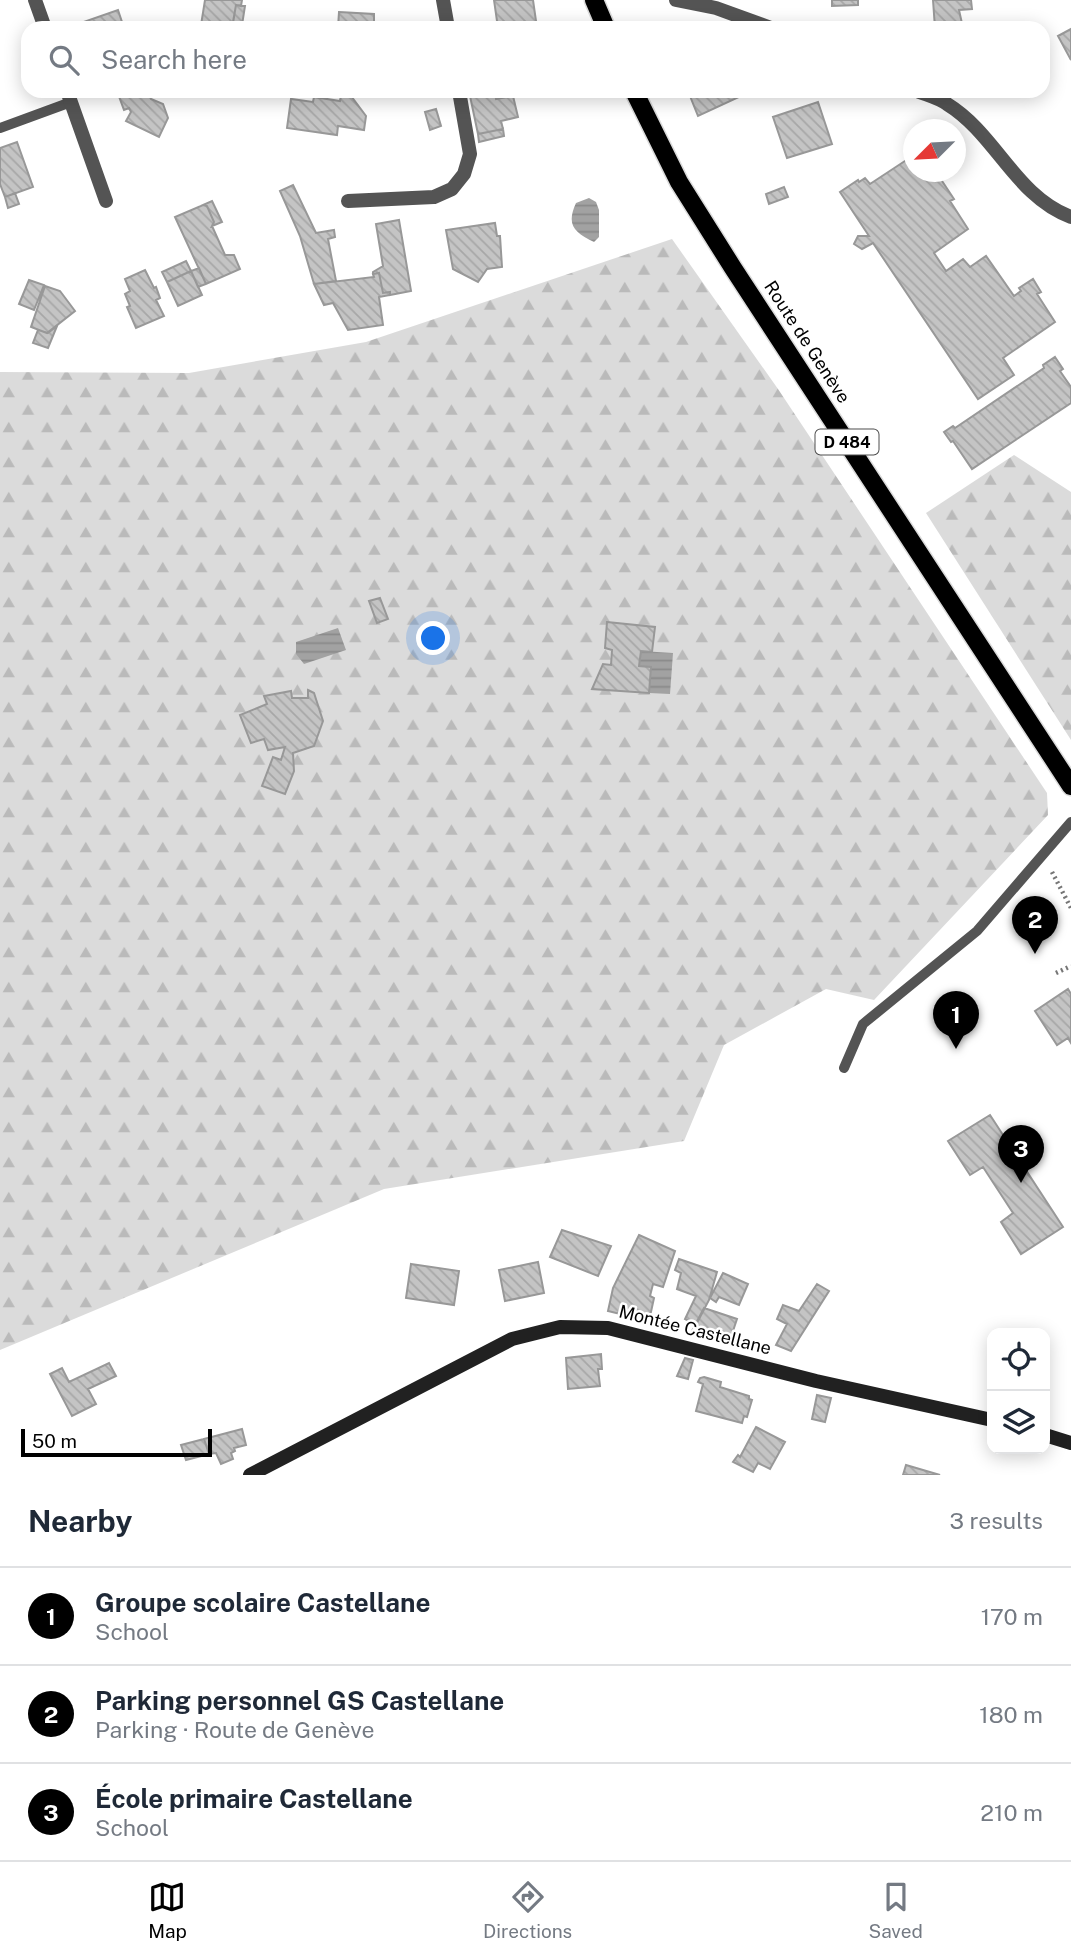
<!DOCTYPE html>
<meta charset="utf-8">
<style>
:root{--surface:#fff;--page:#f6f6f7;--text:#1f2937;--muted:#747a83;--line:#e0e1e3;--accent:#000}
body{margin:0;font-family:"Public Sans",sans-serif;background:var(--page);color:var(--text)}
.controls{position:absolute;right:21px;bottom:21px;display:grid;overflow:hidden;border-radius:14px;box-shadow:0 4px 18px #0003}
.controls button{width:63px;height:63px;display:grid;place-items:center;padding:0;border:0;border-bottom:2px solid var(--line);background:var(--surface);color:var(--text);font:35px sans-serif}
.compass{position:absolute;left:903px;top:119px;width:63px;height:63px;border-radius:50%;background:var(--surface);box-shadow:0 4px 18px #0003;rotate:246deg}
.scale{position:absolute;left:21px;bottom:18px;width:191px;box-sizing:border-box;padding-left:7px;border:4px solid #000;border-top:0;font-size:19px;line-height:24px;white-space:nowrap;color:#000;-webkit-text-stroke:5px #fff;paint-order:stroke}
.you{position:absolute;left:434px;top:639px;width:24px;height:24px;margin:-18px;border:5px solid #fff;border-radius:50%;background:#1a73e8;box-shadow:0 0 0 10px #1a73e833}
.badge{display:grid;place-items:center;width:46px;height:46px;border-radius:50%;background:var(--accent);color:#fff;font-size:23px;font-weight:700}
.pin{position:absolute;translate:-50% -58px;filter:drop-shadow(0 2px 4px #0008)}
.pin::after{content:'';position:absolute;top:37px;width:24px;height:21px;background:inherit;clip-path:polygon(0 0,100% 0,50% 100%)}
.list{margin:0;padding:0;list-style:none}
h2{display:flex;justify-content:space-between;align-items:center;height:91px;margin:0;padding:0 28px;font-size:30px}
h2 small{font-size:23px;font-weight:400;color:var(--muted)}
.list li{display:grid;grid-template-columns:46px 1fr auto;gap:21px;align-items:center;box-sizing:border-box;height:98px;padding:0 28px;border-top:2px solid var(--line)}
.list b{display:block;font-size:26px;white-space:nowrap}
.list p{margin:0;font-size:23px;white-space:nowrap;color:var(--muted)}
.list em{font-size:23px;font-style:normal;color:var(--muted)}
.icon{flex:none;width:38px;height:38px;fill:none;stroke:currentColor;stroke-width:2;stroke-linecap:round;stroke-linejoin:round}
.map{position:relative;flex:none;width:1071px;height:1475px;overflow:hidden}
.search{position:absolute;background:var(--surface);box-shadow:0 4px 18px #0003;left:21px;right:21px;top:21px;height:77px;display:flex;align-items:center;gap:18px;box-sizing:border-box;padding:0 24px;border-radius:21px;color:var(--muted);font-size:26px}
.sheet{height:385px;background:var(--surface)}
nav{display:flex;justify-content:space-around;align-items:center;box-sizing:border-box;height:98px;border-top:2px solid var(--line);background:var(--surface);font-size:19px;color:var(--muted)}
nav a{display:grid;justify-items:center;gap:4px}
nav .on{color:var(--accent)}
.map>svg:first-child{display:block}
.forest{fill:url(#forest-firs)}
.water{fill:url(#water-rules)}
.building{fill:url(#building-back-hatch);stroke:#989898;stroke-width:2}
.lines{fill:none;stroke-linecap:round;stroke-linejoin:round}
.primary-casing{stroke:#dbdbdb;stroke-width:21}
.path{stroke:#767676;stroke-width:4.5;stroke-dasharray:2 3.5;stroke-linecap:butt}
.lane{stroke:#545454;stroke-width:10}
.street{stroke:#545454;stroke-width:14}
.secondary{stroke:#212121;stroke-width:14}
.primary{stroke:#000;stroke-width:18}
.labels{text-anchor:middle;stroke-width:5;stroke-linejoin:round;paint-order:stroke}
.shield{fill:#fff;stroke:#4c4c4c;stroke-width:2}
.shield-label{font-size:16px;font-weight:bold;fill:#000}
.street-label{font-size:18px;fill:#000;stroke:#fff}
</style>
<div class="map">
<svg width="1071" height="1475" viewBox="0 0 1071 1475">
<defs>
<pattern id="forest-firs" width="22" height="20" patternUnits="userSpaceOnUse" patternTransform="scale(1.75)"><rect width="22" height="20" fill="#dbdbdb"/><path d="M5 1l3.5 6h-7zM16 11l3.5 6h-7z" fill="#bababa"/></pattern>
<pattern id="water-rules" width="6" height="5" patternUnits="userSpaceOnUse" patternTransform="scale(1.75)"><rect width="6" height="5" fill="#a2a2a2"/><path d="M0 2.5h6" fill="none" stroke="#8a8a8a"/></pattern>
<pattern id="building-back-hatch" width="6" height="6" patternUnits="userSpaceOnUse" patternTransform="scale(1.75)"><rect width="6" height="6" fill="#c4c4c4"/><path d="M-1 5l2 2M0 0l6 6M5-1l2 2" fill="none" stroke="#a7a7a7"/></pattern>
</defs>
<rect width="100%" height="100%" fill="#fff"/>
<path class="forest" d="M 672,239 L 778,389 L 1047,793 L 1048,815 L 874,1000 L 826,989 L 724,1045 L 684,1141 L 384,1189 L 0,1350 L 0,372 L 189,373 L 366,342 Z
M 1014,455 L 1071,492 L 1071,740 L 926,513 Z"/>
<path class="water" d="M 589,198 L 596,202 L 599,210 L 599,237 L 594,242 C 574,232 566,225 576,203 Z
M 338,628 L 346,650 L 304,664 L 296,654 L 296,642 Z
M 641,651 L 673,653 L 670,694 L 649,693 L 651,667 L 639,666 Z"/>
<path class="building" d="M 205,0 L 242,0 L 241,6 L 236,5 L 232,28 L 201,25 Z
M 494,0 L 533,0 L 537,28 L 503,28 L 497,21 Z
M 832,0 L 858,0 L 858,5 L 832,6 Z
M 933,0 L 971,0 L 972,9 L 959,10 L 963,28 L 935,28 Z
M 236,5 L 245,6 L 242,25 L 233,23 Z
M 118,10 L 124,28 L 73,28 L 72,26 Z
M 339,12 L 374,14 L 374,23 L 378,24 L 377,28 L 338,28 Z
M 1071,29 L 1071,60 L 1058,36 Z
M 117,91 L 148,91 L 151,99 L 163,104 L 168,118 L 159,137 L 126,121 L 131,112 L 129,108 L 124,110 Z
M 495,91 L 496,99 L 513,96 L 518,117 L 501,121 L 503,129 L 478,134 L 470,96 Z
M 688,91 L 739,91 L 741,96 L 698,116 Z
M 341,95 L 351,96 L 366,116 L 364,130 L 338,126 L 337,135 L 287,128 L 291,99 L 313,102 L 314,97 L 340,101 Z
M 818,102 L 832,144 L 787,158 L 773,117 Z
M 436,109 L 441,126 L 430,130 L 425,112 Z
M 503,129 L 504,136 L 479,142 L 478,134 Z
M 17,142 L 33,187 L 5,197 L 0,184 L 0,148 Z
M 914,155 L 914,172 L 930,172 L 936,181 L 940,178 L 954,199 L 950,201 L 968,229 L 934,253 L 946,271 L 963,259 L 970,267 L 986,256 L 1014,296 L 1021,291 L 1019,288 L 1033,279 L 1041,292 L 1037,294 L 1055,322 L 1003,358 L 1014,375 L 978,399 L 873,243 L 862,249 L 854,244 L 858,236 L 869,236 L 840,192 L 858,180 L 859,182 L 865,178 L 870,184 Z
M 293,185 L 316,233 L 334,230 L 335,237 L 328,239 L 336,281 L 314,284 L 300,236 L 280,191 Z
M 784,187 L 788,197 L 769,204 L 766,194 Z
M 15,193 L 19,204 L 8,208 L 5,197 Z
M 212,201 L 222,222 L 212,226 L 214,222 L 207,206 L 203,205 Z
M 203,205 L 207,206 L 214,222 L 212,226 L 225,255 L 234,255 L 240,269 L 206,284 L 175,217 Z
M 399,220 L 411,291 L 390,295 L 390,292 L 383,293 L 379,273 L 373,274 L 373,272 L 383,266 L 376,224 Z
M 495,223 L 497,236 L 500,236 L 502,267 L 487,269 L 478,282 L 453,269 L 446,230 Z
M 186,261 L 191,271 L 167,282 L 162,272 Z
M 199,268 L 206,284 L 198,287 L 191,271 Z
M 145,270 L 154,288 L 156,287 L 160,298 L 156,300 L 164,316 L 136,328 L 127,307 L 130,306 L 125,294 L 130,291 L 125,279 Z
M 191,271 L 202,295 L 178,306 L 167,282 Z
M 379,273 L 383,293 L 390,292 L 390,295 L 379,297 L 383,325 L 348,330 L 333,303 L 324,305 L 314,284 L 374,277 L 373,274 Z
M 29,280 L 44,285 L 34,310 L 19,304 Z
M 45,286 L 60,291 L 75,311 L 47,333 L 31,327 Z
M 57,326 L 48,348 L 33,343 L 38,330 L 48,333 Z
M 1055,357 L 1063,369 L 1060,371 L 1071,387 L 1071,403 L 972,469 L 953,441 L 951,442 L 944,432 L 953,426 L 955,428 L 1044,368 L 1043,365 Z
M 380,598 L 388,619 L 377,623 L 369,601 Z
M 607,622 L 655,627 L 652,652 L 641,651 L 639,666 L 651,667 L 649,693 L 592,689 L 603,664 L 611,665 L 612,650 L 605,648 Z
M 308,690 L 314,693 L 323,721 L 314,746 L 293,753 L 294,771 L 285,794 L 262,786 L 273,757 L 281,760 L 285,747 L 268,750 L 264,739 L 251,743 L 240,715 L 267,704 L 264,696 L 291,691 L 292,698 L 308,698 Z
M 1068,989 L 1071,994 L 1071,1043 L 1068,1038 L 1057,1045 L 1035,1011 Z
M 990,1115 L 1063,1227 L 1021,1254 L 1001,1222 L 1013,1213 L 983,1167 L 970,1175 L 948,1141 Z
M 562,1230 L 611,1246 L 598,1276 L 550,1257 Z
M 639,1235 L 675,1251 L 663,1287 L 653,1284 L 650,1296 L 654,1298 L 649,1321 L 608,1311 L 613,1288 Z
M 679,1259 L 717,1272 L 709,1300 L 696,1325 L 685,1319 L 696,1296 L 677,1289 L 681,1273 L 675,1270 Z
M 538,1262 L 544,1293 L 505,1301 L 499,1270 Z
M 411,1264 L 459,1271 L 454,1305 L 406,1298 Z
M 723,1273 L 748,1284 L 739,1305 L 719,1297 L 716,1302 L 710,1298 Z
M 817,1284 L 829,1291 L 791,1351 L 776,1345 L 787,1324 L 777,1319 L 783,1305 L 799,1311 Z
M 704,1308 L 737,1319 L 729,1343 L 692,1331 Z
M 601,1354 L 602,1369 L 598,1369 L 600,1386 L 568,1389 L 566,1358 Z
M 685,1358 L 693,1360 L 688,1379 L 677,1376 Z
M 109,1363 L 116,1376 L 88,1389 L 96,1404 L 72,1416 L 50,1374 L 62,1368 L 69,1382 Z
M 704,1377 L 721,1382 L 720,1387 L 749,1396 L 749,1399 L 752,1400 L 747,1417 L 744,1416 L 742,1423 L 696,1411 L 703,1384 L 698,1382 L 700,1378 Z
M 817,1395 L 831,1398 L 825,1422 L 812,1419 Z
M 756,1427 L 785,1442 L 770,1469 L 758,1463 L 753,1472 L 733,1462 L 738,1455 L 740,1457 Z
M 242,1429 L 246,1445 L 234,1448 L 235,1451 L 231,1453 L 233,1459 L 221,1464 L 216,1453 L 209,1454 L 204,1439 Z
M 204,1439 L 209,1454 L 186,1460 L 181,1445 Z
M 906,1465 L 940,1475 L 903,1475 Z"/>
<g class="lines">
<defs>
<path id="primary" d="M 594,0 L 606,28
M 634,91 L 679,182 L 733,268 L 1071,786"/>
</defs>
<use href="#primary" class="primary-casing"/>
<path class="path" d="M 1052,872 L 1071,908
M 1056,973 L 1071,966"/>
<path class="lane" d="M 0,128 L 71,102
M 844,1068 L 863,1024 L 977,931 L 1071,822"/>
<path class="street" d="M 35,0 L 45,28
M 443,0 L 448,28
M 676,0 L 716,8 L 771,28
M 67,91 L 106,201
M 917,91 C 927,95 939,98 947,104 C 996,134 1015,196 1071,217
M 348,201 L 434,197 L 452,189 L 464,174 L 470,154 L 459,91"/>
<path class="secondary" d="M 1045,1435 L 1071,1443
M 250,1475 L 512,1339 L 560,1327 L 608,1328 L 816,1381 L 992,1420"/>
<use href="#primary" class="primary"/>
</g>
<g class="labels">
<rect class="shield" x="815.5" y="429.5" width="63" height="25" rx="5"/>
<g class="shield-label">
<text x="847" y="448">D 484</text>
</g>
<g class="street-label">
<text transform="translate(807 342) rotate(57)" y="6">Route de Genève</text>
<text transform="translate(695 1330) rotate(14)" y="6">Montée Castellane</text>
</g>
</g>
</svg>
<div class="controls">
<button><svg class="icon" aria-label="locate" viewBox="0 0 24 24"><circle cx="12" cy="12" r="6"/><path d="M12 2v4M12 18v4M2 12h4M18 12h4"/></svg></button>
<button><svg class="icon" aria-label="layers" viewBox="0 0 24 24"><path d="M12 4l9 5-9 5-9-5zM3 14l9 5 9-5"/></svg></button>
</div>
<svg class="compass" viewBox="-18 -18 36 36"><path d="M0-13l5 13h-10z" fill="#e53935"/><path d="M0 13l5-13h-10z" fill="#747a83"/></svg>
<div class="scale">50 m</div>
<div class="you"></div>
<div class="pin badge" style="left:956px;top:1049px">1</div>
<div class="pin badge" style="left:1035px;top:954px">2</div>
<div class="pin badge" style="left:1021px;top:1183px">3</div>
<div class="search"><svg class="icon" aria-label="search" viewBox="0 0 24 24"><circle cx="10" cy="10" r="6"/><path d="M15 15l6 6"/></svg>Search here</div>
</div>
<section class="sheet">
<h2>Nearby<small>3 results</small></h2>
<ul class="list">
<li><span class="badge">1</span><div><b>Groupe scolaire Castellane</b><p>School</p></div><em>170 m</em></li>
<li><span class="badge">2</span><div><b>Parking personnel GS Castellane</b><p>Parking · Route de Genève</p></div><em>180 m</em></li>
<li><span class="badge">3</span><div><b>École primaire Castellane</b><p>School</p></div><em>210 m</em></li>
</ul>
</section>
<nav>
<a class="on"><svg class="icon" aria-label="map" viewBox="0 0 24 24"><path d="M3 6l6-2 6 2 6-2v14l-6 2-6-2-6 2zM9 4v14M15 6v14"/></svg>Map</a>
<a><svg class="icon" aria-label="directions" viewBox="0 0 24 24"><path d="M12 3l9 9-9 9-9-9zM9 14v-3h6M13 9l2 2-2 2"/></svg>Directions</a>
<a><svg class="icon" aria-label="saved" viewBox="0 0 24 24"><path d="M7 4h10v16l-5-4-5 4z"/></svg>Saved</a>
</nav>
